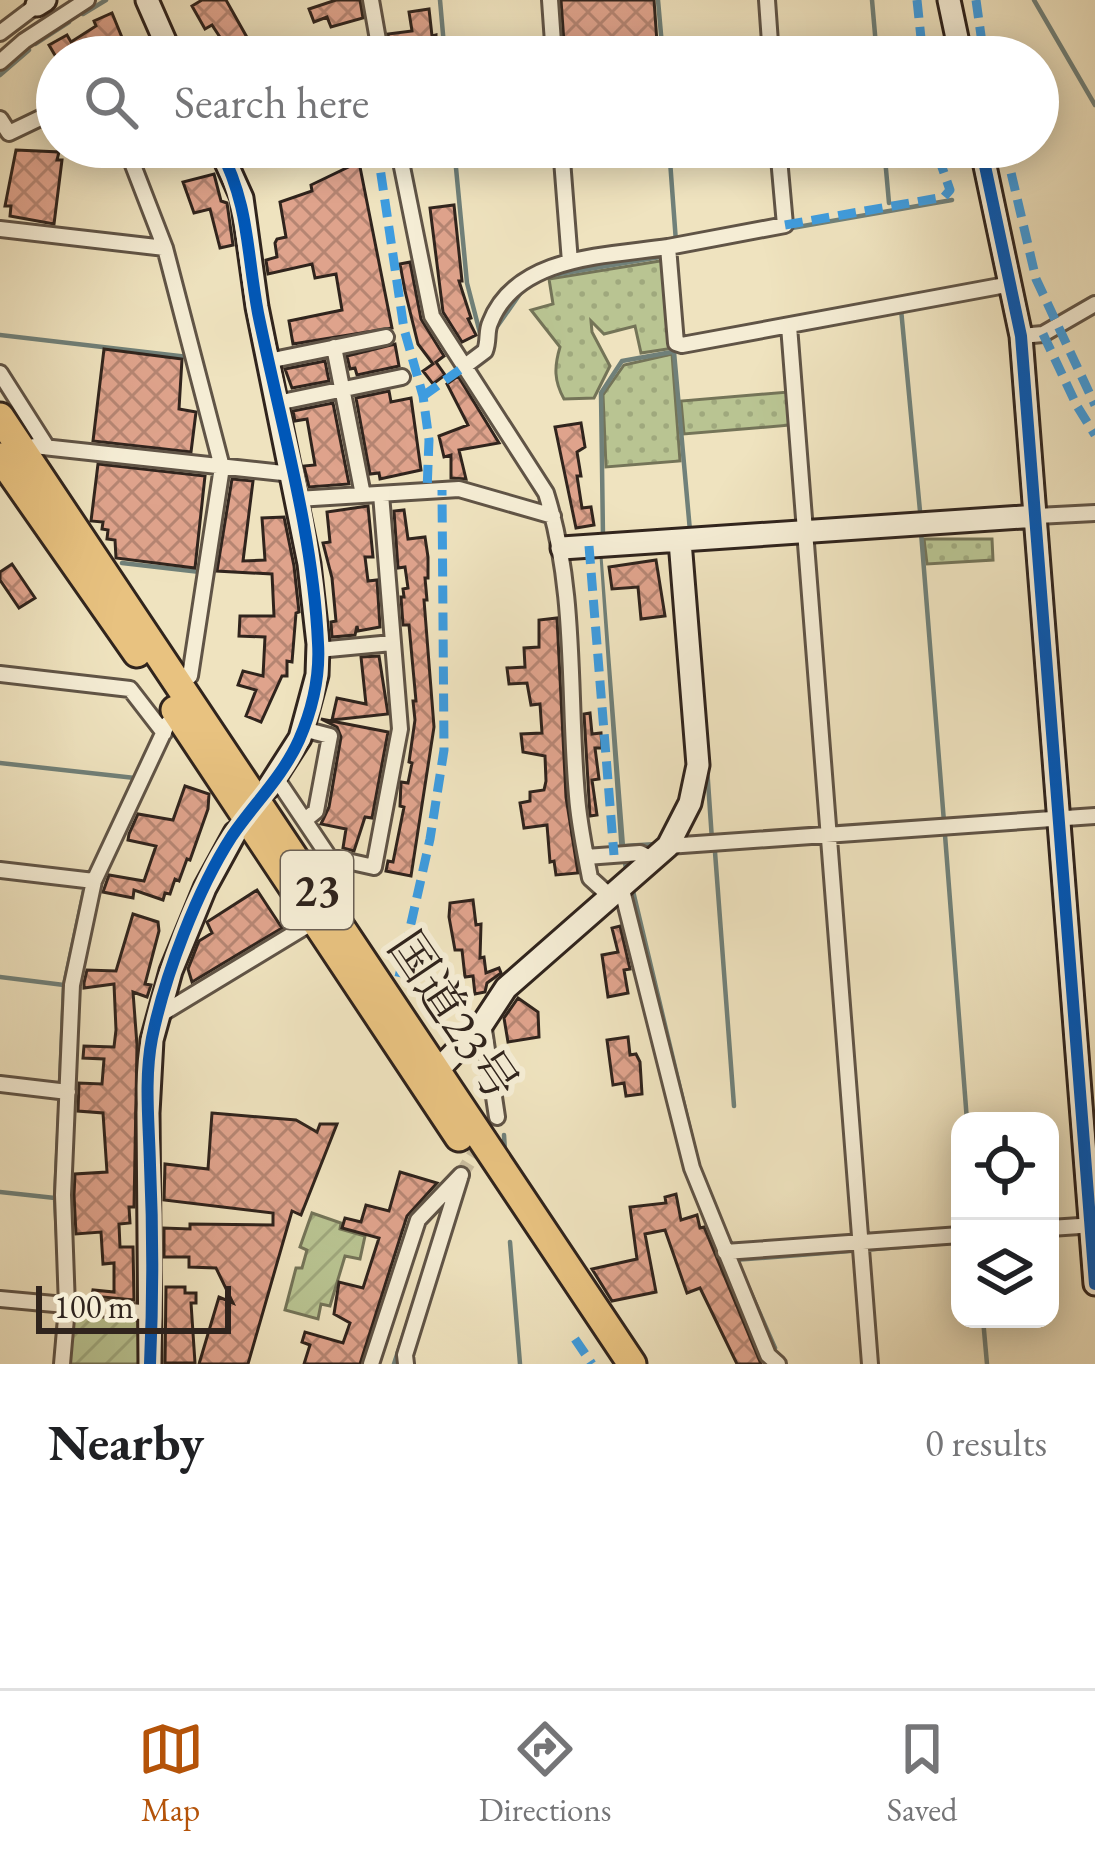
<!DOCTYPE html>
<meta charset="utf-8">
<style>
:root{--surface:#fff;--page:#f2f2f2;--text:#202124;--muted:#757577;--line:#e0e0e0;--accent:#b45309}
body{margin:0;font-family:"EB Garamond","Noto Serif JP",serif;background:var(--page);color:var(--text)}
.controls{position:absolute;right:36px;bottom:36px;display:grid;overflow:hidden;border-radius:24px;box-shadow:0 6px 30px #0003}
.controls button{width:108px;height:108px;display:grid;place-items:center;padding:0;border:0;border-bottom:3px solid var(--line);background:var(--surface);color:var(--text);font:60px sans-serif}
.scale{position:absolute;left:36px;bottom:30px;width:195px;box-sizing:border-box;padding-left:12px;border:6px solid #30241d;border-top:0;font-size:33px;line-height:42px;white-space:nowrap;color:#30241d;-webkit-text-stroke:9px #f5edd5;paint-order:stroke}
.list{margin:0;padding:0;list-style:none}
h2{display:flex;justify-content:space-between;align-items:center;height:156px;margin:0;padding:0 48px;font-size:51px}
h2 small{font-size:39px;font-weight:400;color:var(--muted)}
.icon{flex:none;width:66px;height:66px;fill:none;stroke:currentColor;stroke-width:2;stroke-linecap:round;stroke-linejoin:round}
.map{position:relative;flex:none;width:1095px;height:1364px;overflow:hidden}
.search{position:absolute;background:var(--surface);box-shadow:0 6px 30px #0003;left:36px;right:36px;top:36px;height:132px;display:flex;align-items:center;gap:30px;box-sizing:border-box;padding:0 42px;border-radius:66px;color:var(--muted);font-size:45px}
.sheet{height:324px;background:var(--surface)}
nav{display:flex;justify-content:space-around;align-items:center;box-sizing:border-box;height:168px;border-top:3px solid var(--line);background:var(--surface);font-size:33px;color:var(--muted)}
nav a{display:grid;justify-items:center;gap:6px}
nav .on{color:var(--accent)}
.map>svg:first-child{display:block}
.grass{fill:url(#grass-dots);stroke:#747458;stroke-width:3}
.garden{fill:url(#garden-furrows);stroke:#747458;stroke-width:3}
.water{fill:url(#water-rules);stroke:#708079;stroke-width:3}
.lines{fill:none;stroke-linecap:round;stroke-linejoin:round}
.stream{stroke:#708079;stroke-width:4.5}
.building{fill:url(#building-cross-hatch);stroke:#30241d;stroke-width:3}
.street-tunnel{stroke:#c9bd9f;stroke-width:14;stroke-dasharray:14 7;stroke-linecap:butt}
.street-casing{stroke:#605446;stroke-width:20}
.secondary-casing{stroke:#30241d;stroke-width:27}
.highway-casing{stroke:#30241d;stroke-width:33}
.street{stroke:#f5edd5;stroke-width:14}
.secondary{stroke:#f5edd5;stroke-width:21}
.highway{stroke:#e8c280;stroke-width:27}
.quiet{stroke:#3e9cdf;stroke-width:9;stroke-dasharray:18 9;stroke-linecap:butt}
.cycleway-casing{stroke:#f5edd5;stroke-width:20}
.cycleway{stroke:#0057b8;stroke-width:12}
.labels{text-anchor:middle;stroke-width:12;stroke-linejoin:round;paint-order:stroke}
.shield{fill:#f5edd5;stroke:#6b6054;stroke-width:3}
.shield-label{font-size:45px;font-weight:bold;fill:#30241d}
.street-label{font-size:48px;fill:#30241d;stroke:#f5edd5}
</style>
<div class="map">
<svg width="1095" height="1364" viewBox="0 0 1095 1364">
<defs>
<pattern id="grass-dots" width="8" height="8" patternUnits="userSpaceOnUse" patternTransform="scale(3)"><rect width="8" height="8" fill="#b9c492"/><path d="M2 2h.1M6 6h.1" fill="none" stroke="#9fa87d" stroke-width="1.8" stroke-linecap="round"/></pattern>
<pattern id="garden-furrows" width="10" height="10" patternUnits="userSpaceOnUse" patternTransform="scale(3)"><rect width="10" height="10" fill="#b9c492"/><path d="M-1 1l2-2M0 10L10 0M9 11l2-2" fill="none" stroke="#9fa87d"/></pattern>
<pattern id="water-rules" width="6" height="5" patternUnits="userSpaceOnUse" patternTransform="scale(3)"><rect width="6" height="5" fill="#9abdb7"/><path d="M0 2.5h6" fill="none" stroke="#85a29d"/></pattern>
<pattern id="building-cross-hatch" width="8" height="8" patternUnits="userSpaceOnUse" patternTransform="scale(3)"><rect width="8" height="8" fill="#dfa38c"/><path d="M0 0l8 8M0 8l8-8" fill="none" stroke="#b58572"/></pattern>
</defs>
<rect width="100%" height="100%" fill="#efe3bf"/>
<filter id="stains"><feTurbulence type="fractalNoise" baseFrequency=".00167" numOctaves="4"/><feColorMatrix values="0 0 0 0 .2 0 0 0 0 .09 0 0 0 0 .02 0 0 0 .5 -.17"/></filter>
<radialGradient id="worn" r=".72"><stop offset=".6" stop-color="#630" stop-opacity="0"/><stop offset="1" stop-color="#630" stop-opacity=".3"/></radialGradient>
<path class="grass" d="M 666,260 L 674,348 L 641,353 L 635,326 L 604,334 L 591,321 L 592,332 L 610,366 L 594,398 L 564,399 C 554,381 554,367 560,347 L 531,310 L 553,304 L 549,279 Z
M 672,354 L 680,461 L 606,467 L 603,395 L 624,365 Z
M 788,392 L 791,425 L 684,434 L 681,401 Z
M 924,539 L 992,539 L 993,560 L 927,564 Z"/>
<path class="garden" d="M 312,1213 L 341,1223 L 340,1229 L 365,1236 L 360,1259 L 345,1256 L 330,1306 L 321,1304 L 318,1319 L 285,1310 L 296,1268 L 302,1268 L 307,1250 L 300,1247 Z
M 70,1313 L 141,1317 L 139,1364 L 67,1364 Z"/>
<path class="water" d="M 601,556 L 624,850 L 702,1177 L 733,1258 L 960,1243 L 732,1261 L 700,1178 L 621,850 Z"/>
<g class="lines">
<path class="stream" d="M 440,0 L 445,57
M 658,0 L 663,57
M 872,0 L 877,57
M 1034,0 L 1095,105
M 83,14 L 106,0
M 35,44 L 69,22
M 0,75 L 29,50
M 454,147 L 467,283 L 480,333 L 484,333
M 669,147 L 676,242
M 884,147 L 889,203
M 786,229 L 952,200
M 547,276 L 666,256
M 901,309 L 920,511
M 494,331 L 522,291
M 0,335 L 188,357
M 674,352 L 690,531
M 210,504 L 214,474
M 921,532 L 944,822
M 603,537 L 601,393 L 622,361 L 683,350
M 122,563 L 200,572
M 0,763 L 135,778
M 707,767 L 712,840
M 945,835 L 967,1121
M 624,846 L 656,844
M 715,852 L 734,1106
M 0,977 L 64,985
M 498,1050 L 501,1101
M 60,1084 L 64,985 L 85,886
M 504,1135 L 505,1151
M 0,1192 L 55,1198
M 510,1242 L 520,1364
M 58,1254 L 55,1198 L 60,1097
M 739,1266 L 775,1348
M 983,1319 L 987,1364
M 55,1364 L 59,1312
M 394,1364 L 413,1306"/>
</g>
<path class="building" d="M 202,0 L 226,0 L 258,57 L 233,57 L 212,25 L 205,29 L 192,6 Z
M 336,0 L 360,0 L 363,18 L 331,27 L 327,17 L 314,22 L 309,9 Z
M 561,0 L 654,0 L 658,57 L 565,57 Z
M 429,9 L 432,36 L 436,35 L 436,57 L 392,57 L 388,34 L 412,31 L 409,12 Z
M 112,13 L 130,57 L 56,57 L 49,45 L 67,35 L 71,42 L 96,26 L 94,21 Z
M 16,150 L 59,152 L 57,160 L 62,160 L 54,224 L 10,216 L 11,206 L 5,206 Z
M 359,162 L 392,328 L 293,344 L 289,321 L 342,310 L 336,274 L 315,278 L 312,264 L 268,274 L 266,260 L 277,257 L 275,243 L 277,239 L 286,237 L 280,202 L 312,191 L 311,185 Z
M 214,174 L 221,201 L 227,203 L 233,245 L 220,248 L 210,209 L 194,213 L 183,182 Z
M 454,205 L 462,281 L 459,281 L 471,318 L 468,319 L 476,335 L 462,342 L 443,312 L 430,208 Z
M 410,262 L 421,319 L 444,356 L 436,362 L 445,375 L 433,384 L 423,371 L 433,364 L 418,344 L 405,291 L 400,264 Z
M 395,344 L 399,366 L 357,375 L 355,368 L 350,369 L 347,356 Z
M 104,349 L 182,359 L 179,409 L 196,412 L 191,452 L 93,441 Z
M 325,361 L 329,381 L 292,388 L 285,369 Z
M 458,376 L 499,443 L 459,450 L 466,479 L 451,478 L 451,455 L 444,457 L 439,436 L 468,425 L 447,384 Z
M 389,391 L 391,402 L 411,398 L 421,470 L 380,479 L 379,473 L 370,474 L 356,398 Z
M 333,403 L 349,484 L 309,487 L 304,466 L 315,465 L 307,419 L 295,421 L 293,411 Z
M 581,423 L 585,447 L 577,452 L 581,476 L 577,476 L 582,508 L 591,507 L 594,525 L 576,528 L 555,427 Z
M 98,464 L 205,476 L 195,568 L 116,558 L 115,540 L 107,539 L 108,530 L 102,529 L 103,522 L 91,521 Z
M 232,479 L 253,481 L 243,561 L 265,560 L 262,518 L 284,517 L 294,566 L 299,612 L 296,613 L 292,662 L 287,661 L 287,676 L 282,676 L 261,722 L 246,716 L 256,690 L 238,685 L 243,671 L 263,676 L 265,637 L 239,636 L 240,616 L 274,616 L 272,574 L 217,571 Z
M 368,506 L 373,557 L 365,557 L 368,581 L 377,580 L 380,627 L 358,631 L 357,626 L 355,635 L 332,637 L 331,622 L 336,621 L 332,578 L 323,543 L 330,542 L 327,512 Z
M 404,510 L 408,539 L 425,537 L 428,557 L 428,578 L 425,578 L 427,600 L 424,600 L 434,727 L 411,876 L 386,871 L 388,861 L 393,862 L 404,807 L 400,806 L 401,782 L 408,783 L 412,763 L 409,762 L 415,720 L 413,701 L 416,701 L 409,625 L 403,625 L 401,597 L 404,597 L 403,589 L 408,588 L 405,567 L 398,568 L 394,511 Z
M 656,560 L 665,616 L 641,619 L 638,587 L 612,589 L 609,567 Z
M 12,564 L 35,598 L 19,608 L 0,580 L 0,572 Z
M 557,618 L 566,797 L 578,873 L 556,875 L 554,861 L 550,862 L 547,825 L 524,828 L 520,803 L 530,801 L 530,792 L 544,790 L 546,781 L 545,756 L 523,752 L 521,734 L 542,733 L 540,704 L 531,705 L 527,683 L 509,684 L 507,668 L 525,667 L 524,648 L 539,647 L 539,620 Z
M 379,656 L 388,714 L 332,720 L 337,698 L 366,704 L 361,657 Z
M 590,713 L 592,734 L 601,733 L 602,748 L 595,748 L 599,779 L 592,780 L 597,815 L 590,816 L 584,714 Z
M 321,719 L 388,732 L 372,818 L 365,817 L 354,851 L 343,848 L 346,829 L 321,824 L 329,807 L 341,737 L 337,727 Z
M 185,786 L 209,794 L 208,809 L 190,860 L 187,859 L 179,881 L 175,879 L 170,894 L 165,893 L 163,900 L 134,890 L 133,898 L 103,892 L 109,875 L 144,881 L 156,846 L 128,840 L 129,834 L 138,814 L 173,820 Z
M 257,890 L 282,928 L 192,982 L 188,969 L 199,941 L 212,933 L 207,922 Z
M 473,900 L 476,925 L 481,924 L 480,958 L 484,957 L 486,973 L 499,968 L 501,973 L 487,983 L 485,992 L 475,994 L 473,976 L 465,977 L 462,950 L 455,950 L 449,917 L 450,903 Z
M 133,914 L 158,922 L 159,931 L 145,984 L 151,985 L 147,997 L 133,992 L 137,1045 L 134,1207 L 129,1207 L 130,1223 L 119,1224 L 120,1247 L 133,1247 L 134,1300 L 92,1296 L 93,1290 L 114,1292 L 114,1263 L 103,1264 L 101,1232 L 76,1234 L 74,1195 L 75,1174 L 107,1172 L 103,1113 L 78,1111 L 79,1083 L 102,1084 L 104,1059 L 83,1058 L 84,1046 L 114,1047 L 116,1030 L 114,984 L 84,988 L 84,983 L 87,970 L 116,971 Z
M 620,926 L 630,969 L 624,970 L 628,993 L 608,997 L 602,955 L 618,952 L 612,928 Z
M 518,998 L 538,1012 L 539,1037 L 508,1042 L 504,1018 Z
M 628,1037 L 630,1055 L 636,1054 L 640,1062 L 642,1094 L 626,1096 L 624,1083 L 613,1085 L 607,1040 Z
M 212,1113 L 296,1120 L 317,1132 L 320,1124 L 337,1124 L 301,1215 L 292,1211 L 248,1364 L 199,1364 L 219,1297 L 233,1303 L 216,1268 L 189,1267 L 189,1257 L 164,1257 L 164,1228 L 190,1229 L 190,1224 L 273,1225 L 273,1213 L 164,1200 L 165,1164 L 208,1169 Z
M 400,1172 L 437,1183 L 407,1216 L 360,1364 L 304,1364 L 310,1345 L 302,1342 L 305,1332 L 343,1343 L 350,1323 L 334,1314 L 339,1282 L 363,1288 L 379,1238 L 342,1228 L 345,1218 L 361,1222 L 366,1205 L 389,1211 Z
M 676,1194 L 681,1220 L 697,1215 L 700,1228 L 704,1227 L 761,1364 L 737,1364 L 700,1288 L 687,1293 L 665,1230 L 645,1234 L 656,1292 L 612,1301 L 592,1269 L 637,1259 L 630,1207 L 666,1203 L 665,1197 Z
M 166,1287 L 185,1287 L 185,1293 L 196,1293 L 196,1303 L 191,1303 L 195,1363 L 165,1363 Z"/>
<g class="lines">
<path class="street-tunnel" d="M 461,1175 L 497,1117"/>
<defs>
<path id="street" d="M 371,0 L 381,57
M 550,0 L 554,57
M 767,0 L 771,57
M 0,33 L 37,5
M 0,62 L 24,41 L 87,0
M 0,119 L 9,133 L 57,110
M 126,147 L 165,248 L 222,467 L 190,676
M 398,147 L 432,316 L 546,493 C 577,592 568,694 577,796 C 579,824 585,851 590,878 L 611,897
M 561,147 L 570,262
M 778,147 L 785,225 L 668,247 L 676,343 L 682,345 L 1011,284
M 0,229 L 165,248
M 789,326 L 870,1364
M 1021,336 L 1043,334 L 1095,304
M 334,347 L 363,495
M 268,361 L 386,337
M 465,366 L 485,351 C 489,341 486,332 490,323 C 516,255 608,256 668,247
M 0,373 L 47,447
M 277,403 L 402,377
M 34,446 L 292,474
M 297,499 L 459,489 L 553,516
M 1037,516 L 1095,513
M 318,650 L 392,643
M 0,674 L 130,689 L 164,733
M 303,729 L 330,736 L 316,811 L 305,820
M 276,778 L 329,857 L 374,867 L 400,729 L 381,494
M 668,846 L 1095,816
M 586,857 L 640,853 L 652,859
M 0,870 L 94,881
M 621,886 L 692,1168 L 768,1355 L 778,1364
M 158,1016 L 313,922
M 483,1023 L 497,1117
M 0,1084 L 68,1092
M 1050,1228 L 1095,1225
M 725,1252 L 960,1235
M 0,1299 L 152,1313
M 62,1364 L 67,1307 L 63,1195 L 72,985 L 94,881 L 168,723
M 371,1364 L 418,1220 L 461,1175
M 406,1364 L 405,1355 L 461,1175"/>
<path id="secondary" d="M 147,0 L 172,57
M 949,0 L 961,57
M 37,5 L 45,0
M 219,147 L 242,198 L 257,307 L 309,564 L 318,644 L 317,675 L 300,738 L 268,788
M 981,147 L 1021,336 L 1095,1284
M 562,548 L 1037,516
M 437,1071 L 483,1023 L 506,988 L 668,846 L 690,803 L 698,765 L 680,541
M 150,1364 L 148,1113 L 152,1040 L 171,971 L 205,888 L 235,833"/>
<path id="highway" d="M 0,417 L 632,1364
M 0,457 L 137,653
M 175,710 L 459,1137"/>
</defs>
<use href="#street" class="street-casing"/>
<use href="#secondary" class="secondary-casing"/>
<use href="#highway" class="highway-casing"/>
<use href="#street" class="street"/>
<use href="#secondary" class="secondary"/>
<use href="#highway" class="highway"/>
<path class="quiet" d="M 917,0 L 923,57
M 976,0 L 984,57
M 373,147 L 379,161 L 404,329 L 423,396 L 429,440 L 427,491
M 1005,147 L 1036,279 L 1095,405
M 785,225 L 944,197 L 950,190 L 935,147
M 1043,334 L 1077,406 L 1095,435
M 423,396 L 465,366
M 589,546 L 614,855
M 399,977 L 430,839 L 444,750 L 442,490
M 575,1339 L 592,1364"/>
<defs>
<path id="cycleway" d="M 981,147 L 1021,336 L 1095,1284
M 150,1364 C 153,1298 153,1231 150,1165 C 149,1123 144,1079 152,1038 C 165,975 197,890 232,836 C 254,804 283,776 299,740 C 312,710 320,675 318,643 C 313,532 280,421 258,313 C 246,249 250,207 219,147"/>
</defs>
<use href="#cycleway" class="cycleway-casing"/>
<use href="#cycleway" class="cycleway"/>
</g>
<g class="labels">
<rect class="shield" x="281" y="851" width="72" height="78" rx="9"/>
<g class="shield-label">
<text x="317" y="906">23</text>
</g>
<g class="street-label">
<text transform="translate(454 1015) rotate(56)" y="17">国道23号</text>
</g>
</g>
<rect width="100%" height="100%" filter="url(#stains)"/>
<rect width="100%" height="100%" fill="url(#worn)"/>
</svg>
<div class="controls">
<button><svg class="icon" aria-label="locate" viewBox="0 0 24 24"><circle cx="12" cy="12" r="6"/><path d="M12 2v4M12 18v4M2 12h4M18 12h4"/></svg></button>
<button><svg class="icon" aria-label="layers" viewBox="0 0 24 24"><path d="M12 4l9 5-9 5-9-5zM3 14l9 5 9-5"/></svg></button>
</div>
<div class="scale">100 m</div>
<div class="search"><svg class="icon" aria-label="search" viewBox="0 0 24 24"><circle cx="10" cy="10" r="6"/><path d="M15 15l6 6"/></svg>Search here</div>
</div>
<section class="sheet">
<h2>Nearby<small>0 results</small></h2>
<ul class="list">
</ul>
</section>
<nav>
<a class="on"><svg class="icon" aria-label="map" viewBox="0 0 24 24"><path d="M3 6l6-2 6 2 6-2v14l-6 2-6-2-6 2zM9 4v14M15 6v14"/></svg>Map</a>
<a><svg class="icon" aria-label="directions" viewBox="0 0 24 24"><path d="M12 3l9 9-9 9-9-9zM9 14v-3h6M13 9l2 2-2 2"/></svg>Directions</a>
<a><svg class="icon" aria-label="saved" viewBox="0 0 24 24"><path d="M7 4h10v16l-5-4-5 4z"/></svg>Saved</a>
</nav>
